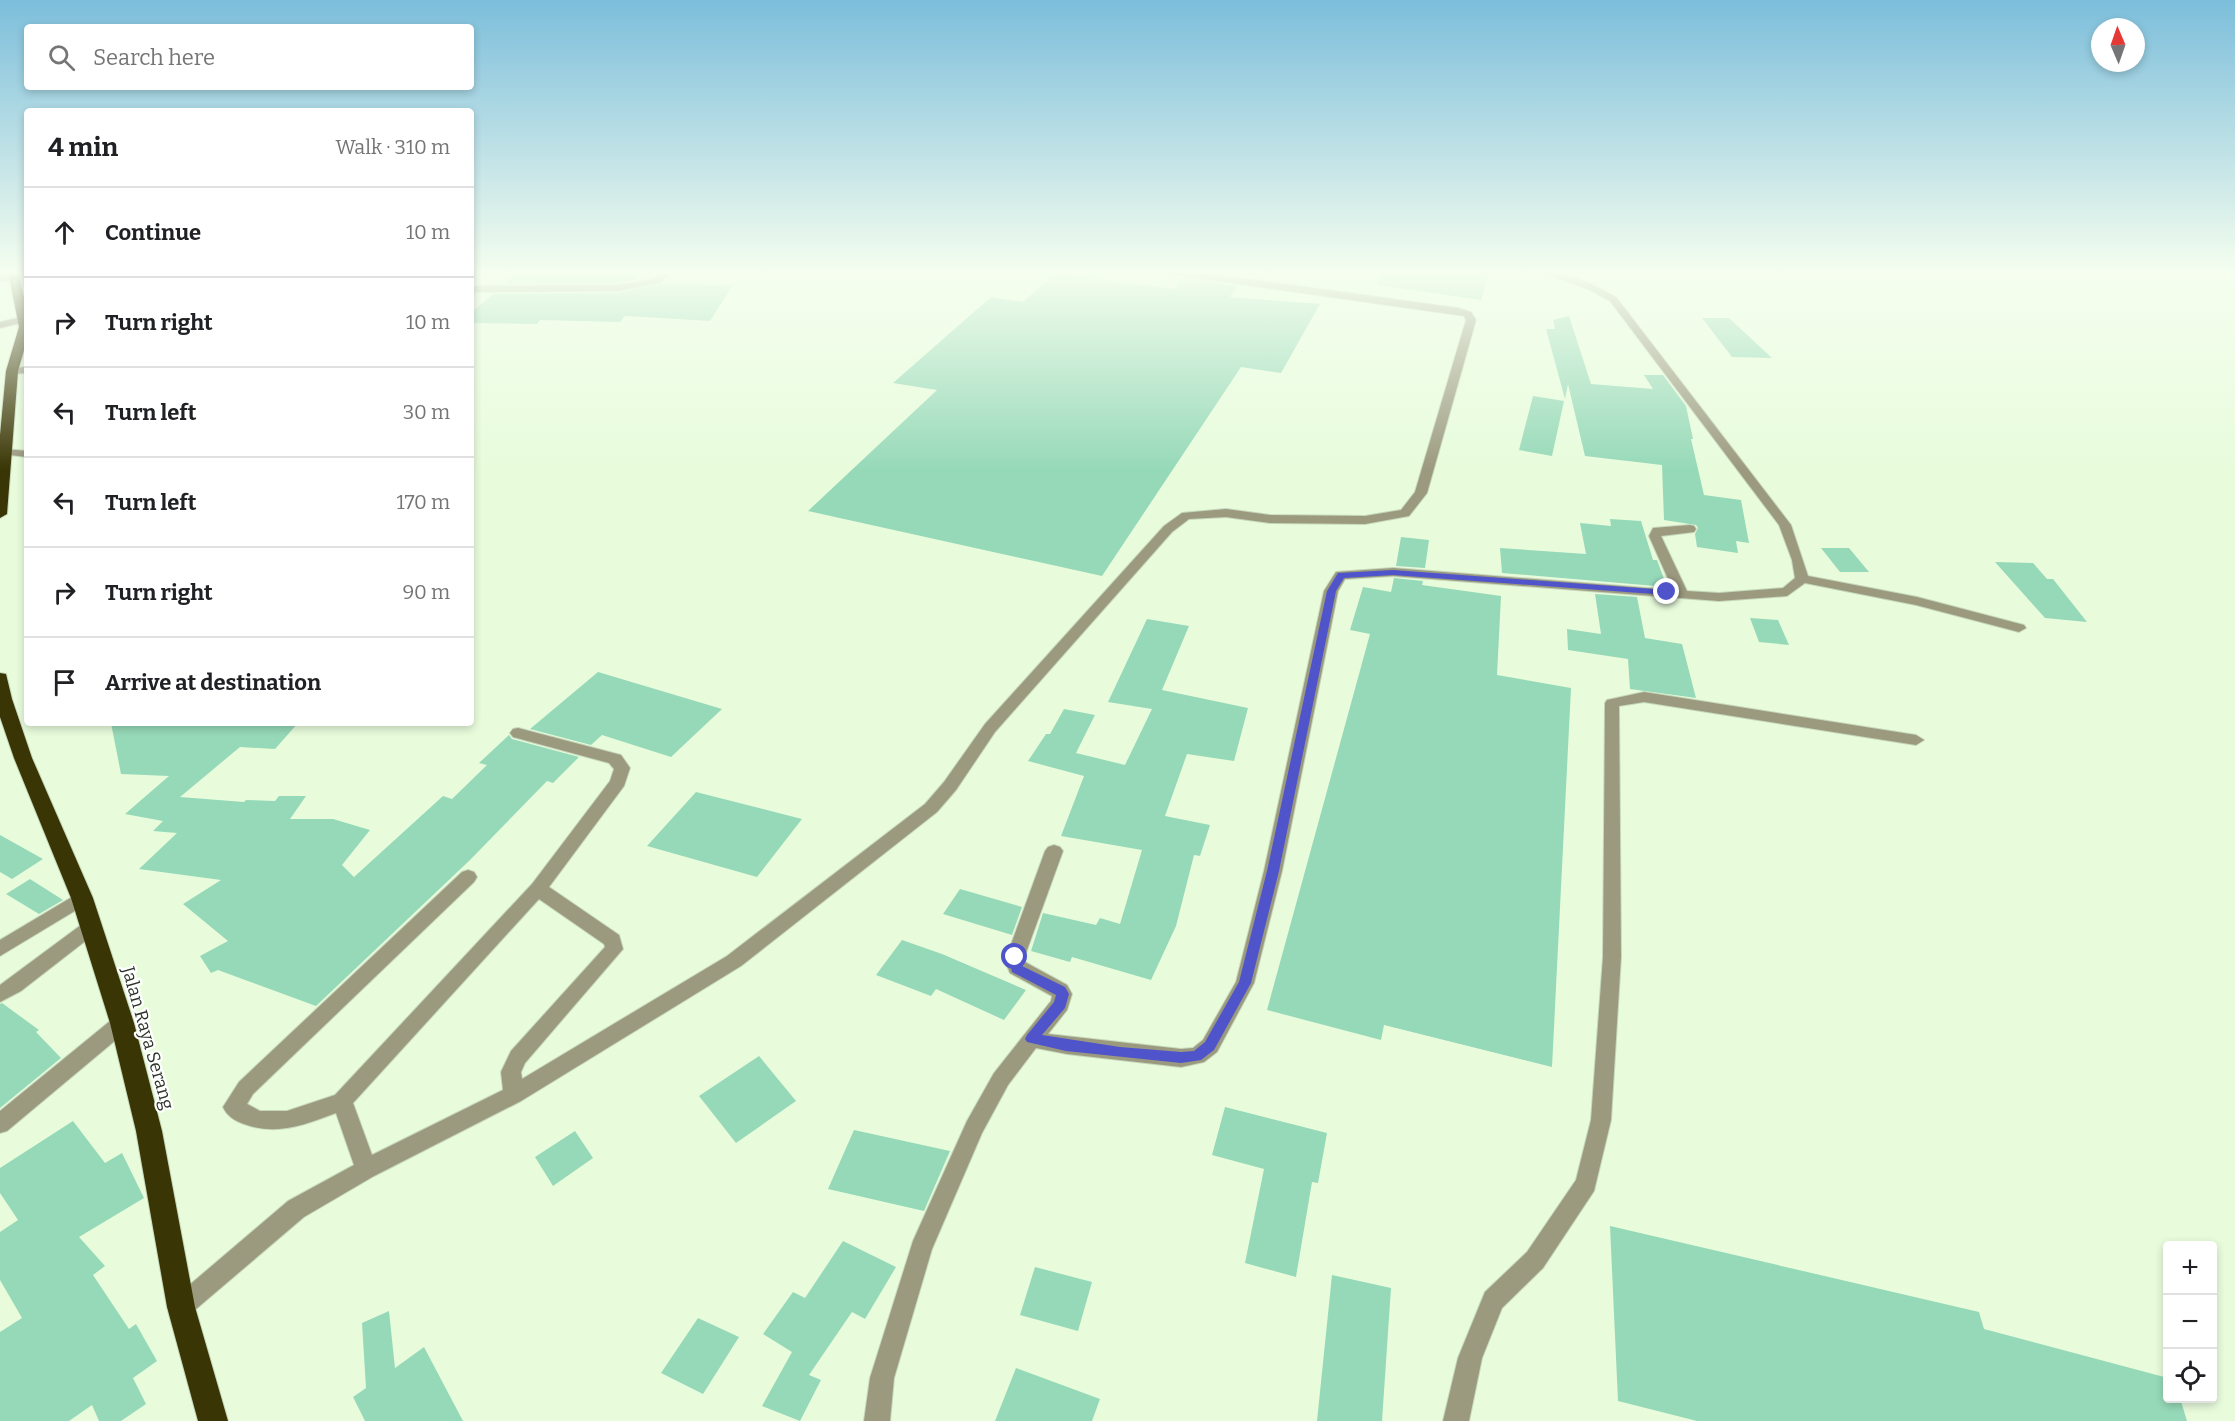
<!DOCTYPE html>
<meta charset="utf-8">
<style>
:root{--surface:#fff;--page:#f2f2f2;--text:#202124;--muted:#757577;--line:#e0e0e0}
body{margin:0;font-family:Bitter,serif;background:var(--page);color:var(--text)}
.controls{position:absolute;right:18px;bottom:18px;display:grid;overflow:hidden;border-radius:6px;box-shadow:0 3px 9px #0003}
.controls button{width:54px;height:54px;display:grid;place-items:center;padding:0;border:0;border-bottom:2px solid var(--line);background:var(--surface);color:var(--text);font:30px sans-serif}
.compass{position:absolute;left:2091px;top:18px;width:54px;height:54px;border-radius:50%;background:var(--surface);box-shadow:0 3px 9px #0003;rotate:358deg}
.stop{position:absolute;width:18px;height:18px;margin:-14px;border:4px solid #4f54cb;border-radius:50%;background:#fff}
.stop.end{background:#4f54cb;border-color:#fff;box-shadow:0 2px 6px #0008}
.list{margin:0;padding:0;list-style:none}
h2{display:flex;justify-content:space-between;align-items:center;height:78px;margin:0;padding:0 24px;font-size:26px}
h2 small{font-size:20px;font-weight:400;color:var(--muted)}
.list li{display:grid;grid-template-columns:39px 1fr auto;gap:18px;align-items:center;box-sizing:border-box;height:90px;padding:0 24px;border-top:2px solid var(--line)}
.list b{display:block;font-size:22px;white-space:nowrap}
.list em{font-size:20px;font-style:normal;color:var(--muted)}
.icon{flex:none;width:33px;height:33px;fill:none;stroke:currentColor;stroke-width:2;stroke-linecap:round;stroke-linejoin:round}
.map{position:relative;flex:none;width:2235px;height:1421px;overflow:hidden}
.search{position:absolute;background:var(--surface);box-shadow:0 3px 9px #0003;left:24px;top:24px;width:450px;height:66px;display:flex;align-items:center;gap:15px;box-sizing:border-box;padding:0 21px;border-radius:6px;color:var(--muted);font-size:22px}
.panel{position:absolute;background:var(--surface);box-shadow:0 3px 9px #0003;left:24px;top:108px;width:450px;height:618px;border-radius:6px}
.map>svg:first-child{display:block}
.building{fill:#96d9b8}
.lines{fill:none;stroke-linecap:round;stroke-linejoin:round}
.lane-casing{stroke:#c6d7bb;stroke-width:2}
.street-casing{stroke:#c6d7bb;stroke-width:2}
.highway-casing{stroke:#c6d7bb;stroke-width:2}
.lane{fill:#9b9a7f;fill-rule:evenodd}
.street{fill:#9b9a7f;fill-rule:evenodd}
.highway{fill:#393504;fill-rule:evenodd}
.route{fill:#4f54cb}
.labels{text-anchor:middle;stroke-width:4.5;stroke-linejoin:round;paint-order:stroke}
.near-street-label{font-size:18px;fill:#2a3125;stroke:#fff}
</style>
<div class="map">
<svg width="2235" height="1421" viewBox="0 0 2235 1421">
<rect width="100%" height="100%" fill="#e8fcdc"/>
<path class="building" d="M 520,271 L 643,271 L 633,280 L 618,283 L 506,284 Z
M 1379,271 L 1490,271 L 1481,300 L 1378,285 Z
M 1054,274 L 1175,289 L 1183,278 L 1237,286 L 1230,297 L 1320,304 L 1281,373 L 1241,367 L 1102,576 L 808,511 L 937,390 L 893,383 L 991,297 L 1023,302 Z
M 663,283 L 733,285 L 710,321 L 625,316 L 620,322 L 540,320 L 537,324 L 471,323 L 471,313 L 493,294 L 618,293 Z
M 1569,316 L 1591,384 L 1653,389 L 1644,375 L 1663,375 L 1686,406 L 1693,439 L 1691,439 L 1704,495 L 1741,500 L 1749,543 L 1736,541 L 1738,553 L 1697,547 L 1695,534 L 1698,528 L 1696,525 L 1664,520 L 1662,465 L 1585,456 L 1568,384 L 1565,399 L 1546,329 L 1555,329 L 1553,320 Z
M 1702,318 L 1729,318 L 1772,358 L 1732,357 Z
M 1533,396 L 1564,401 L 1552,456 L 1519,450 Z
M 1610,519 L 1641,521 L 1653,560 L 1657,560 L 1667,587 L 1502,573 L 1500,548 L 1586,554 L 1580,523 L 1611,526 Z
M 1401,537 L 1429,540 L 1425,568 L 1396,566 Z
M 1821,548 L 1849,548 L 1869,572 L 1840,572 Z
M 1995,562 L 2033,563 L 2047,579 L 2053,579 L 2087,622 L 2045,618 Z
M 1394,578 L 1423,581 L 1422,585 L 1501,596 L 1497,675 L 1571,688 L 1552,1067 L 1384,1025 L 1381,1040 L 1267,1010 L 1370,634 L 1350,630 L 1363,587 L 1391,592 Z
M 1595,594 L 1637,597 L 1645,638 L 1682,644 L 1696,698 L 1630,689 L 1628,659 L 1568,650 L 1567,629 L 1601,634 Z
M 1750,618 L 1778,620 L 1789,645 L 1759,642 Z
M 1147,619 L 1189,626 L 1162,690 L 1248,708 L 1234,761 L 1187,754 L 1165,816 L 1210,825 L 1200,856 L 1194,855 L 1176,926 L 1151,980 L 1072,957 L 1070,962 L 1031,951 L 1043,913 L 1096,925 L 1100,918 L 1120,924 L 1142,850 L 1061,836 L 1084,776 L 1028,761 L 1046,734 L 1050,734 L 1064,709 L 1095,715 L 1076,753 L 1125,765 L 1152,709 L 1108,702 Z
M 598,672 L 722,709 L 671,757 L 602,735 L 591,745 L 530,729 Z
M 111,723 L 298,723 L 275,749 L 240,747 L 180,797 L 244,802 L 246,800 L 275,801 L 279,796 L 306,796 L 290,819 L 333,819 L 370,830 L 342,865 L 354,877 L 443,796 L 452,799 L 487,765 L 479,763 L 509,735 L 512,739 L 579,757 L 553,783 L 547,781 L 470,860 L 316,1006 L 218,970 L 211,973 L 200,956 L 228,941 L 183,904 L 221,880 L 139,869 L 177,833 L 153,831 L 163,821 L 125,814 L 169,776 L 121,774 Z
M 696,792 L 802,819 L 757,877 L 647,846 Z
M 0,835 L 43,859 L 12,879 L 0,872 Z
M 30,879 L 63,900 L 39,914 L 6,894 Z
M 960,889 L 1022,907 L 1012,935 L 943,914 Z
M 902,940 L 942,954 L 1026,990 L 1004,1020 L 936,989 L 931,996 L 876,975 Z
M 2,1003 L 39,1030 L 36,1032 L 61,1058 L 0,1108 L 0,1004 Z
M 759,1056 L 796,1101 L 736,1143 L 699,1096 Z
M 1225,1107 L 1327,1133 L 1318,1183 L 1312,1182 L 1296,1277 L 1245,1263 L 1264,1169 L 1212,1155 Z
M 73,1121 L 105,1163 L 122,1153 L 144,1198 L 79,1237 L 105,1266 L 93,1275 L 129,1329 L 136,1324 L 157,1361 L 133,1378 L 146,1404 L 121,1421 L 99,1421 L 92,1405 L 69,1421 L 0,1421 L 0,1332 L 22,1318 L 0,1280 L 0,1232 L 18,1220 L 0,1193 L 0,1168 Z
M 854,1130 L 950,1151 L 924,1211 L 828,1189 Z
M 575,1131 L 593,1158 L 553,1186 L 535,1157 Z
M 1610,1226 L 1979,1312 L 1984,1329 L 2168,1378 L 2168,1398 L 2180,1398 L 2187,1421 L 1697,1421 L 1618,1401 Z
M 843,1241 L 896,1267 L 865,1319 L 852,1312 L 809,1375 L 821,1380 L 800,1421 L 762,1406 L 792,1352 L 763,1334 L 793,1292 L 805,1298 Z
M 1035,1267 L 1092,1282 L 1078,1331 L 1020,1315 Z
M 1332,1275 L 1391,1288 L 1382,1421 L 1317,1421 Z
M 389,1311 L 395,1368 L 424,1347 L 463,1421 L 365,1421 L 353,1397 L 366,1388 L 362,1323 Z
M 698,1318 L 739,1337 L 703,1394 L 661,1373 Z
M 1016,1368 L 1100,1399 L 1092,1421 L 995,1421 Z"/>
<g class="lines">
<defs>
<path id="lane" d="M 11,271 L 27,271 L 27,273 L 14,276 L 18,278 L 17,280 L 0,282 L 0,276 L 13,275 Z
M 1147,271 L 1177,271 L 1248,279 L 1458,308 L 1471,312 L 1476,320 L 1427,493 L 1409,516 L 1365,524 L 1270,523 L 1226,517 L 1189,519 L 1172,532 L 995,732 L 956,790 L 937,812 L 741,966 L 521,1101 L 374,1176 L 304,1217 L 189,1315 L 181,1319 L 173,1315 L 169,1307 L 173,1299 L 288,1201 L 354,1165 L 336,1113 C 304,1125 277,1136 244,1124 C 235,1121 227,1116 223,1107 L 239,1082 L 462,872 L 468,870 L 474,872 L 477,877 L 474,882 L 253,1094 L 247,1104 L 260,1111 L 287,1111 L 335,1095 L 532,884 L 610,781 L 614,769 L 609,763 L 513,737 L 510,733 L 513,729 L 518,728 L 621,755 L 630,768 L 624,786 L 549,887 L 619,935 L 623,949 L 525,1063 L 521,1072 L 522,1079 L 727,956 L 925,804 L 944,782 L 985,724 L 1164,526 L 1182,513 L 1226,509 L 1270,515 L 1365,516 L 1401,510 L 1415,492 L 1466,320 L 1464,316 ZM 539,899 L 604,944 L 605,947 L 511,1051 L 501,1072 L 503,1090 L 372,1155 L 353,1103 Z
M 22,317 L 25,318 L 25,322 L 0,328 L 0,322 Z
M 27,367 L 27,373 L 12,374 L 7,371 L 12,368 Z
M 1644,692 L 1916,735 L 1924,740 L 1916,745 L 1644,702 L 1619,706 L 1621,957 L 1611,1120 L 1594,1191 L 1543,1268 L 1502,1308 L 1482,1358 L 1469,1421 L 1443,1421 L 1458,1358 L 1485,1292 L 1527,1252 L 1576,1180 L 1591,1120 L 1603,957 L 1605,703 L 1607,700 Z
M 82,891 L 88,893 L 91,898 L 88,903 L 0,956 L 0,940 Z"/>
<path id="street" d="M 663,271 L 673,271 L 660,283 L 618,291 L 471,292 L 471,286 L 618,285 L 654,279 Z
M 1539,271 C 1566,271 1593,284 1616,297 L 1791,525 L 1808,576 L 1917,597 L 2024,625 L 2026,628 L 2019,632 L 1916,605 L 1805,583 L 1787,596 L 1719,601 L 1393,576 L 1345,579 L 1338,591 L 1282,871 L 1254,983 L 1217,1052 L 1204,1062 L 1181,1067 L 1067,1054 L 1036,1048 L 1008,1085 L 982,1133 L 932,1249 L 894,1378 L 890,1421 L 864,1421 L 870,1378 L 913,1241 L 967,1121 L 994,1073 L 1051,1001 L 1052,996 L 1010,973 L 1005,961 L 1045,851 L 1048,847 L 1054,845 L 1060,847 L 1063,851 L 1023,961 L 1067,985 L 1072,994 L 1067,1010 L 1048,1034 L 1181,1049 L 1193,1048 L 1203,1040 L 1236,982 L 1264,871 L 1324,591 L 1336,572 L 1393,568 L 1673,590 L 1649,536 L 1653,528 L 1690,525 L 1694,526 L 1696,529 L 1694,532 L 1661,536 L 1687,591 L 1719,593 L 1783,588 L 1795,578 L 1792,560 L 1779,525 L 1610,301 L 1590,290 Z
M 5,449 L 27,451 L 27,457 L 1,454 L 1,450 Z
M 91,920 L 97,922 L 100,927 L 97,932 L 21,991 L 0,1002 L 0,985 L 85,922 Z
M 122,1015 L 129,1017 L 132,1023 L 129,1029 L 7,1131 L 0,1133 L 0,1111 L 115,1017 Z"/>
<path id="highway" d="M 8,271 L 18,271 L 27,311 L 27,340 L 18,371 L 7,514 L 0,518 L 0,435 L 6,371 L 19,327 Z
M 0,673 L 6,674 L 12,699 L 32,758 L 93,898 L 134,1023 L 162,1131 L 195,1307 L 228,1421 L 198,1421 L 167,1307 L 136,1131 L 110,1023 L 71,898 L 14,758 L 0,717 Z"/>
</defs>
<use href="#lane" class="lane-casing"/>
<use href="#street" class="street-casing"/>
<use href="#highway" class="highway-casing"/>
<use href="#lane" class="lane"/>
<use href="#street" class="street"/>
<use href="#highway" class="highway"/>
</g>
<linearGradient id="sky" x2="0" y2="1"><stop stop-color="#7cbedb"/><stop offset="0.58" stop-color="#f5feef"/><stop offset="1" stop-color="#f5feef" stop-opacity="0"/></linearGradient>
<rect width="2235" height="470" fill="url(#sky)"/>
<path class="route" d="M 1393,570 L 1667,590 L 1672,592 L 1667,595 L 1393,575 L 1344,578 L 1336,591 L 1279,871 L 1251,983 L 1214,1050 L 1201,1060 L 1181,1063 L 1066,1051 L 1027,1042 L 1025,1039 L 1027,1035 L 1054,1002 L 1056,995 L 1012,972 L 1009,957 L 1015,953 L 1019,954 L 1022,966 L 1065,987 L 1069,994 L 1065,1008 L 1042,1035 L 1120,1047 L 1181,1052 L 1194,1051 L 1205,1042 L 1239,982 L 1267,871 L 1327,591 L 1338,573 Z"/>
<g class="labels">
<g class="near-street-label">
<text transform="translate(148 1038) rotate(74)" y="6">Jalan Raya Serang</text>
</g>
</g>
</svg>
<div class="controls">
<button>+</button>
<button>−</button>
<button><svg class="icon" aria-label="locate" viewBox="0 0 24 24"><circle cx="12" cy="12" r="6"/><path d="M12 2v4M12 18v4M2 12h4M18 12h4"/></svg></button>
</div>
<svg class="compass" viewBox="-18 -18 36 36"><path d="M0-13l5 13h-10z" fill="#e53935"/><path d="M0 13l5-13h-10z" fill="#757577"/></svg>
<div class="stop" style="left:1015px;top:957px"></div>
<div class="stop end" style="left:1667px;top:592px"></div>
<div class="search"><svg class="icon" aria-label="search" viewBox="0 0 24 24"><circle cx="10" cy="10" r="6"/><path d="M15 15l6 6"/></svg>Search here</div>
<section class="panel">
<h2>4 min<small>Walk · 310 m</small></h2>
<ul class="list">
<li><svg class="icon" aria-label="ahead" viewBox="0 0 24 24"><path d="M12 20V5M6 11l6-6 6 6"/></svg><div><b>Continue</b></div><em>10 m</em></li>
<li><svg class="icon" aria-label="right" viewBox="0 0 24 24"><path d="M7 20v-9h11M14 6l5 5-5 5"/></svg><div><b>Turn right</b></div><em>10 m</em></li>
<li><svg class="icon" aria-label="left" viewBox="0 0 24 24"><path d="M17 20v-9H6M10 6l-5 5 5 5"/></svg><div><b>Turn left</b></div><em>30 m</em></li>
<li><svg class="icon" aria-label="left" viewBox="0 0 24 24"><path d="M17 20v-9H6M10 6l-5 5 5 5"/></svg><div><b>Turn left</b></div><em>170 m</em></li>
<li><svg class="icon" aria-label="right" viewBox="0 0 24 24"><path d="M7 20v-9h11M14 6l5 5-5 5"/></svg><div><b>Turn right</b></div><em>90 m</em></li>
<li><svg class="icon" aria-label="arrive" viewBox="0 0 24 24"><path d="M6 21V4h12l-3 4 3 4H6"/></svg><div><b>Arrive at destination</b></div></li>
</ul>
</section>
</div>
